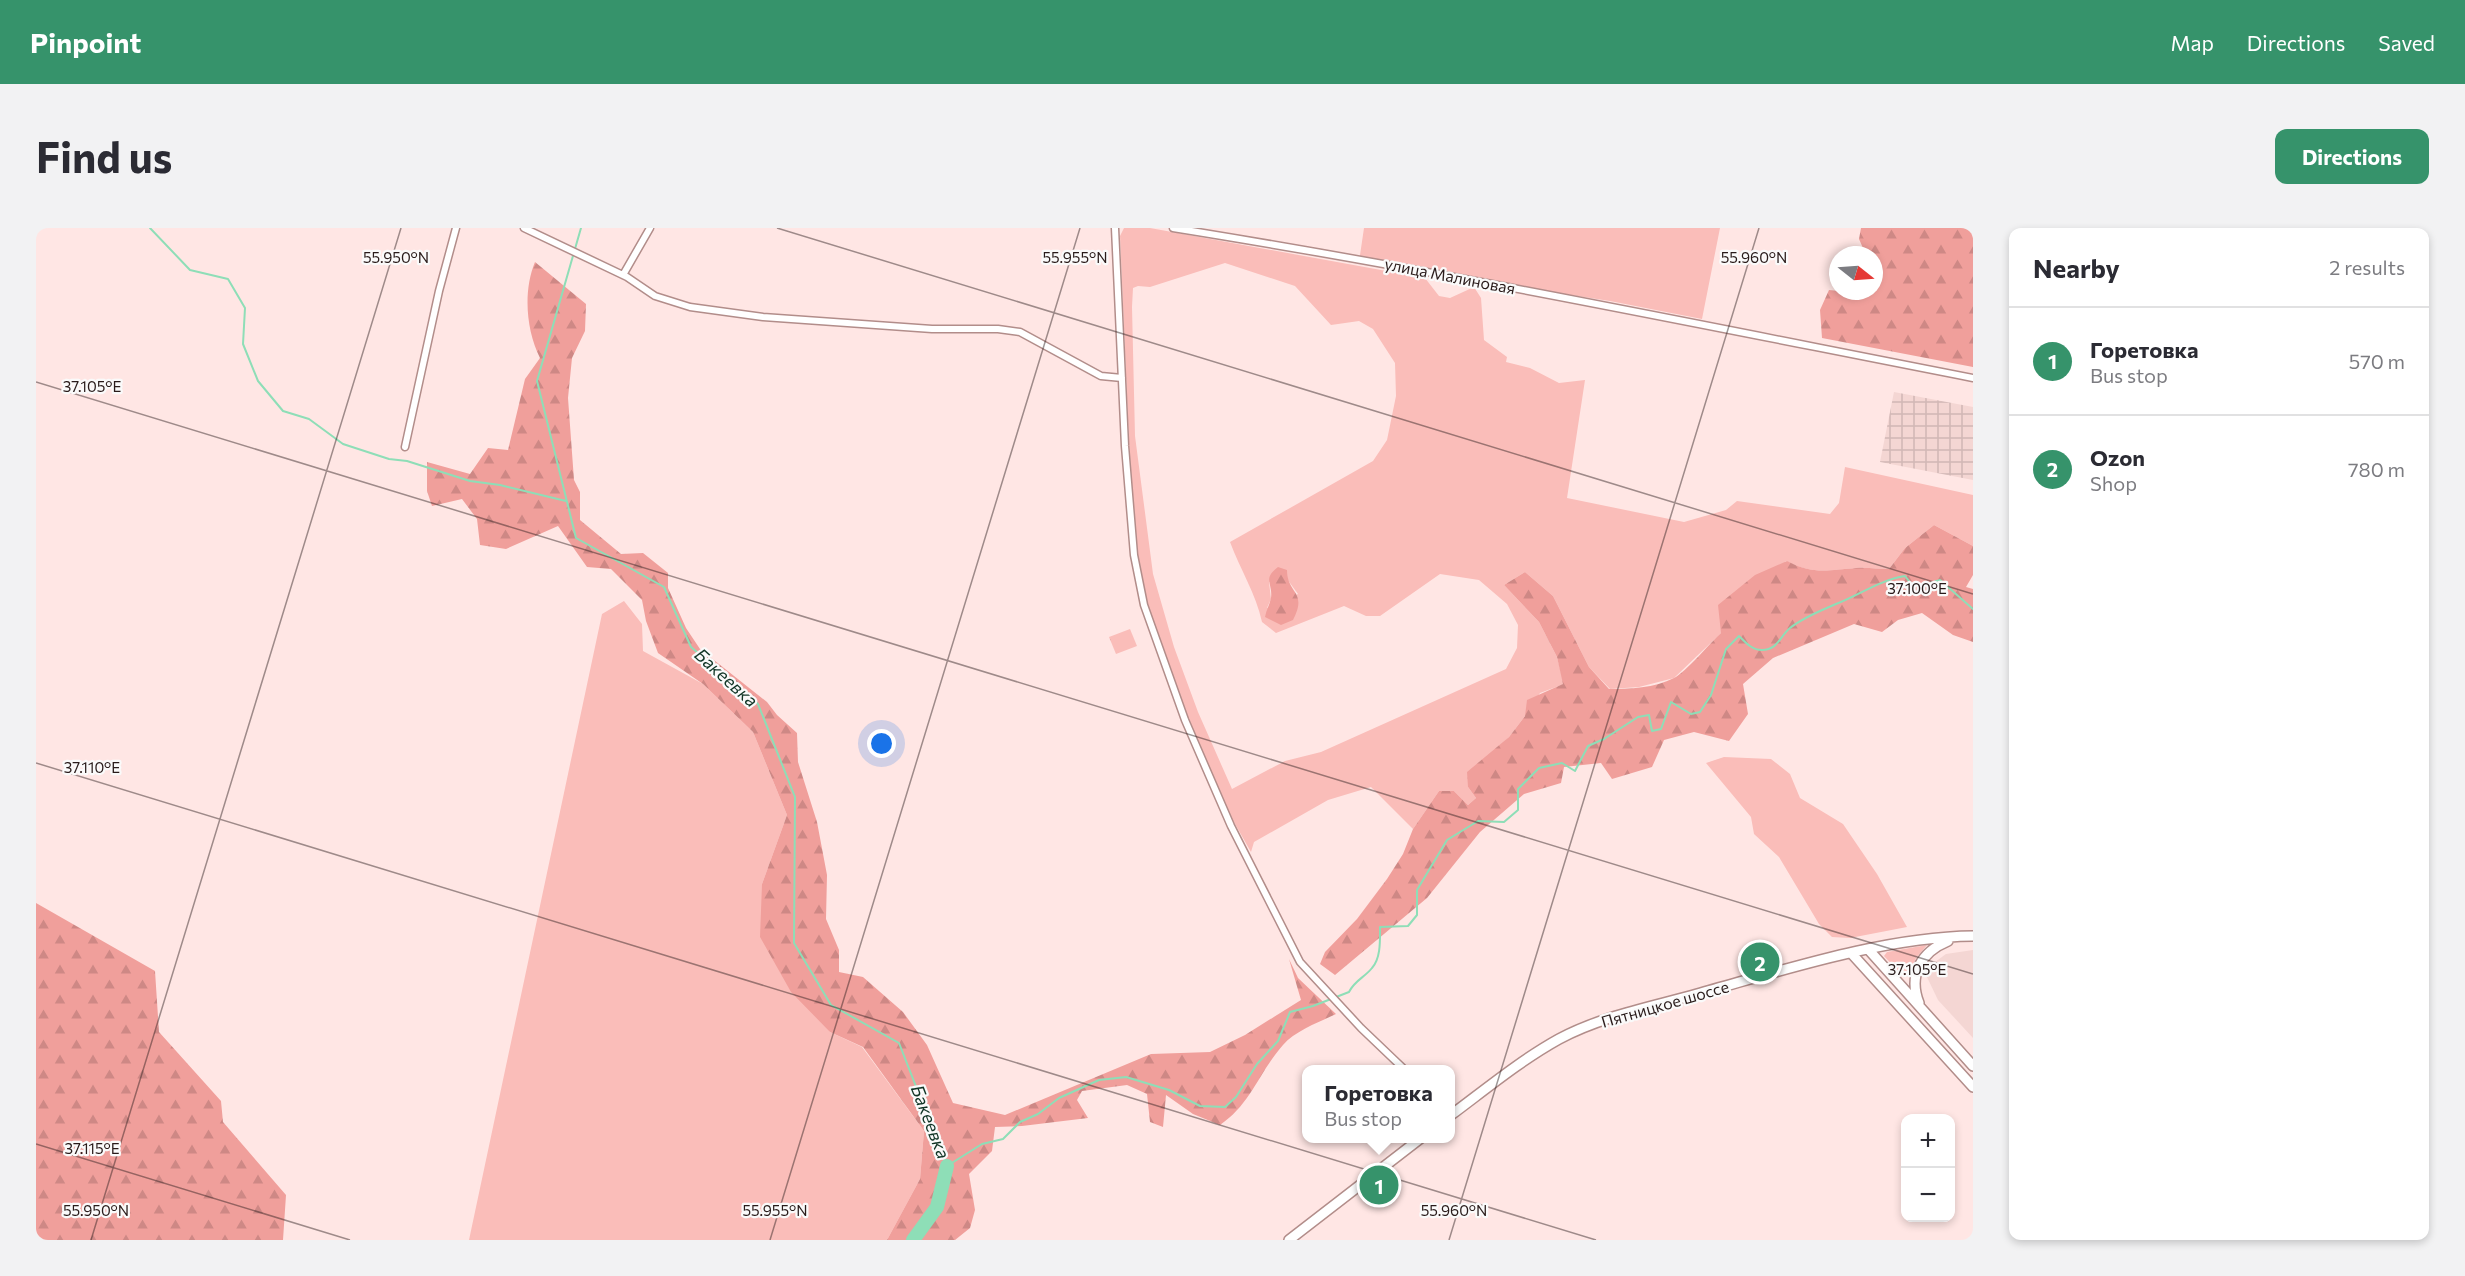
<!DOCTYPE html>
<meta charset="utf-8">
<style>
:root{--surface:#fff;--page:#f2f2f3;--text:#2b2b33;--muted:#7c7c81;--line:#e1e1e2;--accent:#36936b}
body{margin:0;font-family:Commissioner,sans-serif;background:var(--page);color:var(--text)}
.controls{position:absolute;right:18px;bottom:18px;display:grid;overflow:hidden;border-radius:12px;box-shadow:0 3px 9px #0003}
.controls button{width:54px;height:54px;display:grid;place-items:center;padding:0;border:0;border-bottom:2px solid var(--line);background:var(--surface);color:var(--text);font:30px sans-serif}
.compass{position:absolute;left:1793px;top:18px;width:54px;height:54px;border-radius:50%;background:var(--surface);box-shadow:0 3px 9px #0003;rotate:107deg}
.you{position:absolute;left:846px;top:516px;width:21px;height:21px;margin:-15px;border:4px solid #fff;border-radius:50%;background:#1a73e8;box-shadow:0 0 0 9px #1a73e833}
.badge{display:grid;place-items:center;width:39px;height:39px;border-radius:50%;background:var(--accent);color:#fff;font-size:20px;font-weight:700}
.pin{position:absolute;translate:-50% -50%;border:3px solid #fff;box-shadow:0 2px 6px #0006}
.popup{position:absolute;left:1266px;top:837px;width:153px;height:78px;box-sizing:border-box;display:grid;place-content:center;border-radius:12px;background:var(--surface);filter:drop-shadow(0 2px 4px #0005);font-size:20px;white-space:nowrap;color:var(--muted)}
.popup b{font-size:22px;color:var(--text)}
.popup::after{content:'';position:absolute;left:50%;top:100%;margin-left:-12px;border:12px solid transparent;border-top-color:var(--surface)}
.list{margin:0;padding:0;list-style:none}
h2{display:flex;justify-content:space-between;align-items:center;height:78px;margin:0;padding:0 24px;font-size:26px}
h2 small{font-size:20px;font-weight:400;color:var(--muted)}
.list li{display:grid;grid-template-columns:39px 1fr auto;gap:18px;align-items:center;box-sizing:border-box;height:108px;padding:0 24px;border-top:2px solid var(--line)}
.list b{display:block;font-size:22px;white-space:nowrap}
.list p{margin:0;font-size:20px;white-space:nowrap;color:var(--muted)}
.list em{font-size:20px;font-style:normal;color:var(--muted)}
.map{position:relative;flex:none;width:1937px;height:1012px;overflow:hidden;border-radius:12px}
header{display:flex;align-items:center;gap:36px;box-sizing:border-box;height:84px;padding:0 30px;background:var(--accent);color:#fff}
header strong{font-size:28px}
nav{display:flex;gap:33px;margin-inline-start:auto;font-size:21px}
.intro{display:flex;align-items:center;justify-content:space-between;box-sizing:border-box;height:144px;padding:0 36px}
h1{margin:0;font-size:42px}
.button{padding:15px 27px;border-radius:12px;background:var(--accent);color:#fff;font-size:21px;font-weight:700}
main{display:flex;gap:36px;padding:0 36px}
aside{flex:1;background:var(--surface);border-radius:12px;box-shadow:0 3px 9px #0003}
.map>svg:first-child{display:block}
.built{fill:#f4d6d3}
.industrial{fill:url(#industrial-grid)}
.green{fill:#fabdb9;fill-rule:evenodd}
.forest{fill:url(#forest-firs)}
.park{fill:url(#park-tufts)}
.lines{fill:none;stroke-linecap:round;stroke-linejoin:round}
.stream{stroke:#8edeb7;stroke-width:2}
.river{stroke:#8edeb7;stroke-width:14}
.street-casing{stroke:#b28d8a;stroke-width:9}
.primary-casing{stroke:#b28d8a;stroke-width:12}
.street{stroke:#fff;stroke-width:6}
.primary{stroke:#fff;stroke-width:9}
.ticks{fill:none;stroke:#291b1a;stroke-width:1.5;stroke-opacity:0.45}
.labels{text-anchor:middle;stroke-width:4.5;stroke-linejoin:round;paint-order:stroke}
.street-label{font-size:16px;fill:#291b1a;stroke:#fafafa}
.water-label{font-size:18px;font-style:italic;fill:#103425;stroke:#fafafa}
.ticks-label{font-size:15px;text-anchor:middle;fill:#291b1a;stroke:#fafafa;stroke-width:4.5;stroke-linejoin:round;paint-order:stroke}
</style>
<header>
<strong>Pinpoint</strong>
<nav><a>Map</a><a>Directions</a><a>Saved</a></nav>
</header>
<div class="intro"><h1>Find us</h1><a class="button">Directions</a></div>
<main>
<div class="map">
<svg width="1937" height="1012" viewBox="0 0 1937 1012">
<defs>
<pattern id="industrial-grid" width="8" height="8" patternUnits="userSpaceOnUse" patternTransform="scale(1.5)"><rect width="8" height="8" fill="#f4d6d3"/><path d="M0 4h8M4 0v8" fill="none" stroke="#d1b7b5"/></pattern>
<pattern id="forest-firs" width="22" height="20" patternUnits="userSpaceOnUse" patternTransform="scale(1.5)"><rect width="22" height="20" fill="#f09f9b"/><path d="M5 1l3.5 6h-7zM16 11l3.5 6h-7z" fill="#ce8885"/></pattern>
<pattern id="park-tufts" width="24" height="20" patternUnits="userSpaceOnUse" patternTransform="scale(1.5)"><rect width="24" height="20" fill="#fabdb9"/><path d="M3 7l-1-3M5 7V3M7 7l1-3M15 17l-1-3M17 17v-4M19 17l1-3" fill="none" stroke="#d6a29e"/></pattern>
</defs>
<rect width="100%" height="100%" fill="#ffe6e4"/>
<path class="built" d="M 1937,722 L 1937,810 L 1902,772 L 1890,747 L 1895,737 L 1910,726 Z"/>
<path class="industrial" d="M 1858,164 L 1937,179 L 1937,252 L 1844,234 Z"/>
<path class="green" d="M 1088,0 L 1114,0 L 1389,50 L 1403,68 L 1414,70 L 1438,59 L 1445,70 L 1448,112 L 1471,129 L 1470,134 L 1494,140 L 1523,155 L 1549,152 L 1531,270 L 1648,294 L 1690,282 L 1701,273 L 1794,286 L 1803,275 L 1809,239 L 1937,267 L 1937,318 L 1898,297 L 1869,320 L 1853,341 C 1842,341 1831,339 1820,340 C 1792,342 1777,347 1750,333 L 1685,405 L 1638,450 L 1603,459 L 1574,461 L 1553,439 L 1517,368 L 1489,344 L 1468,357 L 1503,394 L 1521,429 L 1528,456 L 1504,465 L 1489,488 L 1473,509 L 1455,526 L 1432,559 L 1440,570 L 1432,577 L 1418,563 L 1403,563 L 1377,601 L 1335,559 L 1292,572 L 1218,614 L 1215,624 L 1195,589 L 1157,504 L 1111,375 L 1104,345 L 1099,303 L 1094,238 L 1084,8 ZM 1189,35 L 1259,58 L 1295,97 L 1323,93 L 1337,101 L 1359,135 L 1360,168 L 1351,212 L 1337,233 L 1194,314 C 1204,341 1220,366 1226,394 L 1240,405 L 1308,378 L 1330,388 L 1344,388 L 1404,346 L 1443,352 L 1471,376 L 1482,397 L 1481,420 L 1470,441 L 1285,524 L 1249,533 L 1196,561 L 1162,484 L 1138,419 L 1117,346 L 1099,208 L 1096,79 L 1097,60 L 1102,58 L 1114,59 ZM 1251,351 L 1262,366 L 1231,380 L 1235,371 L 1233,354 Z
M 1328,0 L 1684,0 L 1666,91 L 1574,73 L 1323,34 Z
M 588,373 L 606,396 L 607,423 L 667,456 L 717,504 L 751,587 L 726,656 L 794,804 L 826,819 L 888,903 L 884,951 L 851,1012 L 433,1012 L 566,386 Z
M 1688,529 L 1735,531 L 1754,546 L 1764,570 L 1807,596 L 1841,646 L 1871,699 L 1814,710 L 1796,709 L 1783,696 L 1743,629 L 1718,606 L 1715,589 L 1670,535 Z
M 1891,717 L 1880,730 L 1872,749 L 1866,747 L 1848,728 L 1851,724 Z"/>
<path class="forest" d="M 1825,0 L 1937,0 L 1937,139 L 1786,110 L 1784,82 L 1793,62 L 1813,64 L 1838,63 L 1838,27 L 1830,27 L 1823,11 Z
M 499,34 L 550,76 L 549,103 L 536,130 L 532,170 L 538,252 L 544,264 L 544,292 L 585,326 L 607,325 L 632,345 L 632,360 L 650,400 L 664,421 L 731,474 L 741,487 L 761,505 L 762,534 L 781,594 L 791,647 L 790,691 L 803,722 L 803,744 L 827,749 L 867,784 L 891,817 L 917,875 L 969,887 L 1115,826 L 1174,824 L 1209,807 L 1265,772 L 1253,731 L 1262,750 L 1300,786 C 1283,794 1259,803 1247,817 C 1223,844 1215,876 1184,897 L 1157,886 L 1130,867 L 1127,899 L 1114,894 L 1111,866 L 1091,857 L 1046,863 L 1041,872 L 1052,890 L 986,898 L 959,899 L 956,923 L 933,946 L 939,982 L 934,1000 L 919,1012 L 851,1012 L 884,951 L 888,903 L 827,819 L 794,804 L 755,764 L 724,709 L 726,656 L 751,587 L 717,504 L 667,456 L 622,425 L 610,393 L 606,372 L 575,341 L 551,339 L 522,298 L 470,321 L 444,317 L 441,291 L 426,271 L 396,278 L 391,263 L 391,234 L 434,246 L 452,220 L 472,222 L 489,151 L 504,130 C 490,102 487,63 499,34 Z
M 1898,297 L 1937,318 L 1937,347 L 1930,359 L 1937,361 L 1937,414 L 1917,407 L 1886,385 L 1862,392 L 1846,404 L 1818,396 L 1737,430 L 1707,456 L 1712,486 L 1693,513 L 1658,504 L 1628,512 L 1616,539 L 1576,551 L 1565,535 L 1528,539 L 1525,555 L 1488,566 L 1444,604 L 1391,670 L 1299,747 L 1284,736 L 1289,724 L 1321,691 L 1351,651 L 1367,626 L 1377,601 L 1403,563 L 1418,563 L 1432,577 L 1440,570 L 1432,559 L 1431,544 L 1473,509 L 1489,488 L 1491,472 L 1527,456 L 1521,429 L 1503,394 L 1468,357 L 1489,344 L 1517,368 L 1553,439 L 1573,461 C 1593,461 1619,460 1638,450 C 1650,444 1673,416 1685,405 L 1682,377 L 1719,347 L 1751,333 C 1777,347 1792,342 1820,340 C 1831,339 1842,341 1853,341 L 1869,320 Z
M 1242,339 L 1251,342 C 1251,366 1272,363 1257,392 L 1245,397 L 1229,389 C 1230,382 1234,376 1235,370 C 1237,355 1226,351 1242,339 Z
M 0,675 L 119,743 L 123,804 L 185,873 L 187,894 L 250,967 L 247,1012 L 0,1012 Z"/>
<path class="park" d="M 1094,401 L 1101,418 L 1080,426 L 1073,409 Z"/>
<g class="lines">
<path class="stream" d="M 114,0 L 154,42 L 192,51 L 209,80 L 207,116 L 222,153 L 247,183 L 273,191 L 307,216 L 353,231 L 371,233 L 434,253 L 464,257 L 530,273
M 545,0 L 501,153 L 540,310 L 628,359 L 655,419 L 722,476 L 759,569 L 758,715 L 795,777 L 863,815 L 911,938 L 946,916 L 967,911 L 984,894 L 1002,886 L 1023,870 L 1063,852 L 1090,849 L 1133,862 L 1164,878 L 1189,879 L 1200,869 L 1221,836 L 1242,813 L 1254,784 L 1277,778 L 1313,764 C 1319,752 1328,750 1336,740 C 1345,730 1344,712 1344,699 L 1372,698 L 1381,687 L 1381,662 L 1411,612 L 1442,593 L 1468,594 L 1482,582 L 1482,561 L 1503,540 L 1526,535 L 1539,543 L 1552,518 L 1568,511 L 1602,489 L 1613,487 L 1616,503 L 1625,501 L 1635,474 L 1655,486 L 1664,484 L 1675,467 L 1690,421 L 1703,408 C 1710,415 1716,422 1726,422 C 1742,422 1744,408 1754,400 C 1768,389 1784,383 1800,376 C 1823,367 1844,352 1869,348 L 1876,357 L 1888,357 L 1904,352 L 1937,381"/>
<path class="river" d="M 877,1012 L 901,979 L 911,938"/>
<defs>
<path id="street" d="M 488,0 L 591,49 L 619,68 L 654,79 L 727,89 L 896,101 L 962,101 L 984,104 L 1065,148 L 1086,150
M 1079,0 L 1089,218 L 1098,327 L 1108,377 L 1149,492 L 1195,598 L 1264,734 L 1325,800 L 1369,842
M 1137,0 C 1405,43 1671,98 1937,150
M 587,47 L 614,0
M 369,219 L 403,63 L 420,0"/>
<path id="primary" d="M 1832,721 L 1937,838
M 1816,726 L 1937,859
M 1883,775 C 1872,747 1885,724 1912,713
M 1415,887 C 1450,861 1485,832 1523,811 C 1566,788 1615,779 1661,766 C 1748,742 1848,709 1937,708
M 1253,1012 L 1385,910"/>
</defs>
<use href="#street" class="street-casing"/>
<use href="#primary" class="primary-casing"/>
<use href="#street" class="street"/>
<use href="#primary" class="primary"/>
</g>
<path class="ticks" d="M 741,0 L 1937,366M 0,154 L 1937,746M 0,535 L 1560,1012M 0,916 L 314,1012M 55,1012 L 365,0M 734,1012 L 1044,0M 1413,1012 L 1723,0"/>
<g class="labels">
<g class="street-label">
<text transform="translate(1414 48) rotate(11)" y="6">улица Малиновая</text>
<text transform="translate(1629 776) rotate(-16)" y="6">Пятницкое шоссе</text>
</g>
<g class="water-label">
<text transform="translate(690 450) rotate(42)" y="6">Бакеевка</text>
<text transform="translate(894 894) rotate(69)" y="6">Бакеевка</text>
</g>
</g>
<g class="ticks-label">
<text x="360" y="35">55.950°N</text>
<text x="1039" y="35">55.955°N</text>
<text x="1718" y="35">55.960°N</text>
<text x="56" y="164">37.105°E</text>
<text x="1881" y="366">37.100°E</text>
<text x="56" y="545">37.110°E</text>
<text x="1881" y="747">37.105°E</text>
<text x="56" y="926">37.115°E</text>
<text x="60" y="988">55.950°N</text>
<text x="739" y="988">55.955°N</text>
<text x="1418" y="988">55.960°N</text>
</g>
</svg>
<div class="controls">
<button>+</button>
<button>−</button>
</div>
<svg class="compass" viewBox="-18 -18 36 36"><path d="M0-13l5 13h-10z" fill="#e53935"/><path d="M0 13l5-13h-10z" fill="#7c7c81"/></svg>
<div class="you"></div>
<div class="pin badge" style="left:1343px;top:957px">1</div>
<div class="popup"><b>Горетовка</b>Bus stop</div>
<div class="pin badge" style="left:1724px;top:734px">2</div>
</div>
<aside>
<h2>Nearby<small>2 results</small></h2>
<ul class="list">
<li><span class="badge">1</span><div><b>Горетовка</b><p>Bus stop</p></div><em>570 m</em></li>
<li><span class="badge">2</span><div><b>Ozon</b><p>Shop</p></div><em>780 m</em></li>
</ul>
</aside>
</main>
